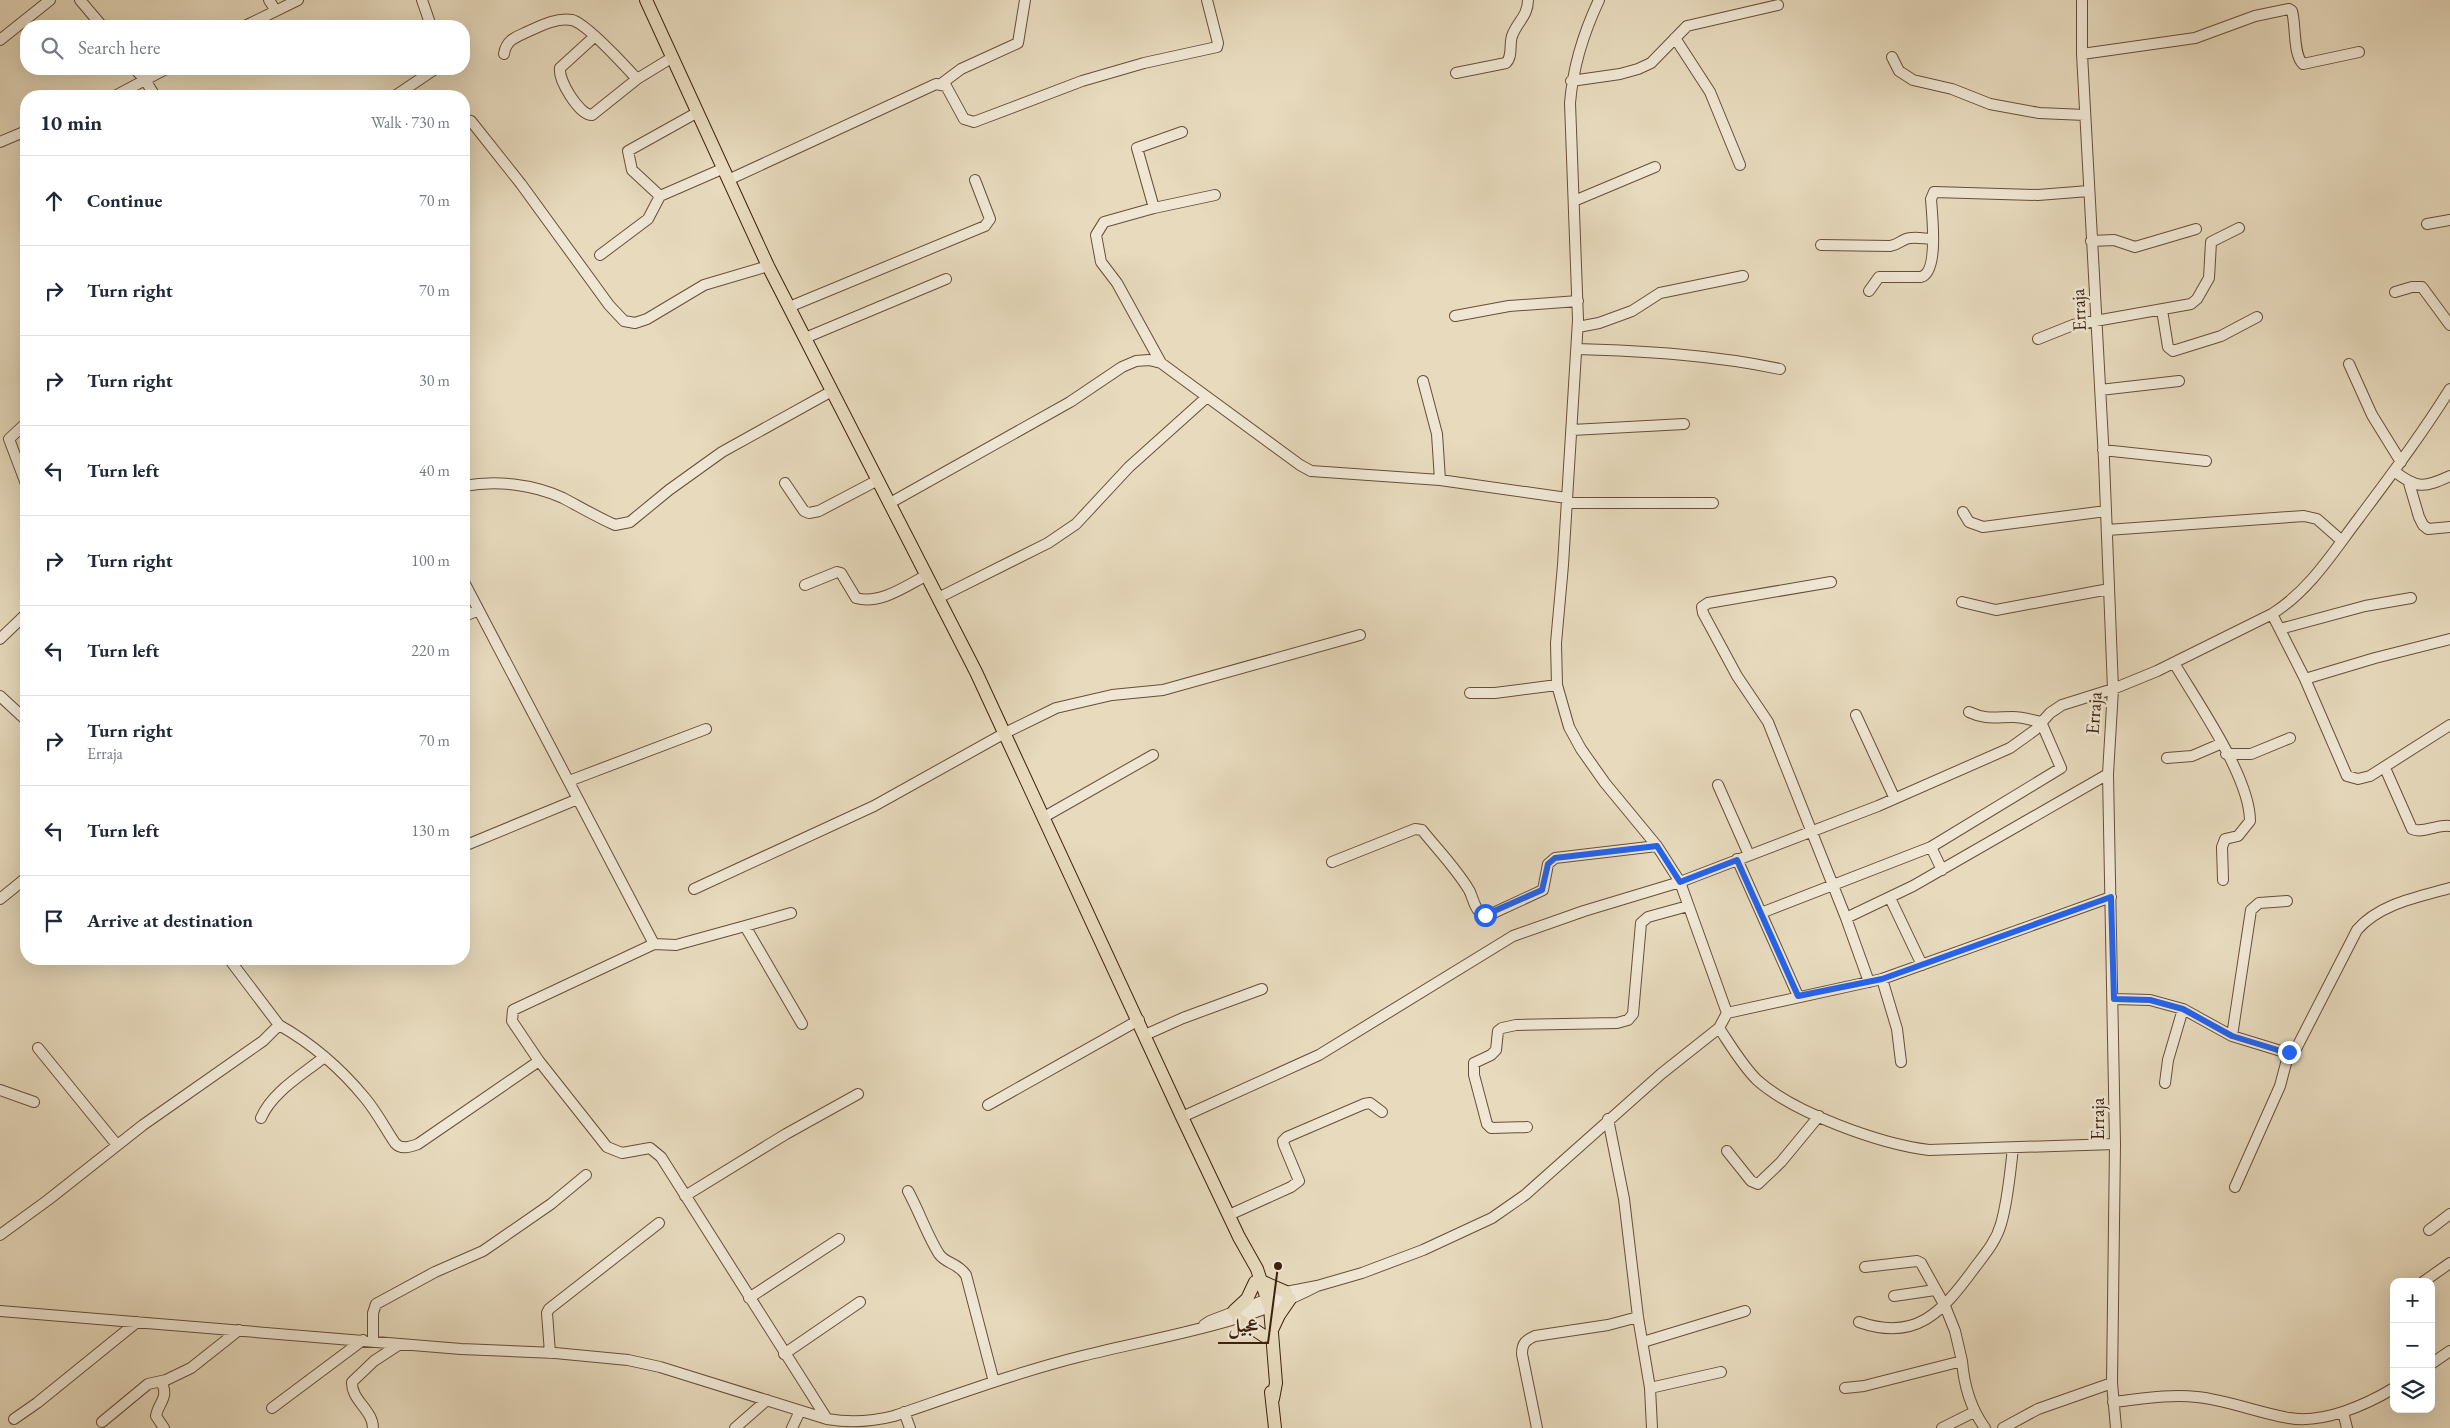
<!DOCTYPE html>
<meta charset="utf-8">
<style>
:root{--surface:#fff;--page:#f2f2f3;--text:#1f2937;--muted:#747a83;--line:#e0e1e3}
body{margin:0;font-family:"EB Garamond",Amiri,serif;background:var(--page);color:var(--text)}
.controls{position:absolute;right:15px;bottom:15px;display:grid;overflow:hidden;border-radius:10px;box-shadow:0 5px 20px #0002}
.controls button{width:45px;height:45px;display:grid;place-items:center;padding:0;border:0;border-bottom:1px solid var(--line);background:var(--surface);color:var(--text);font:25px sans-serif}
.stop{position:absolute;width:15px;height:15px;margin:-11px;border:4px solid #2563eb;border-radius:50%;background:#fff}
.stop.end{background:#2563eb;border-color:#fff;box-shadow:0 1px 5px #0008}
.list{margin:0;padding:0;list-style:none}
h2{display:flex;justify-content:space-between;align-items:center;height:65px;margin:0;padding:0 20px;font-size:21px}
h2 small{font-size:16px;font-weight:400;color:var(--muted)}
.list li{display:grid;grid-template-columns:32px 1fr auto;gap:15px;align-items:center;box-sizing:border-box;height:90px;padding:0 20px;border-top:1px solid var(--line)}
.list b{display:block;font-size:19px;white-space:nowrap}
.list p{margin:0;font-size:16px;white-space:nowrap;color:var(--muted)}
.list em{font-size:16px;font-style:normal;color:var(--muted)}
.icon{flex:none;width:28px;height:28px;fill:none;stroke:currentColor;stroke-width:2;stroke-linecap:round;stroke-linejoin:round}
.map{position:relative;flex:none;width:2450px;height:1428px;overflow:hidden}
.search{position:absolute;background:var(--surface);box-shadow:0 5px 20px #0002;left:20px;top:20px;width:450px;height:55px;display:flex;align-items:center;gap:12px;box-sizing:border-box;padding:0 18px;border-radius:20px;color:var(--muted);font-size:19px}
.panel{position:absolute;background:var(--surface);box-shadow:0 5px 20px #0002;left:20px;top:90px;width:450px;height:875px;border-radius:20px}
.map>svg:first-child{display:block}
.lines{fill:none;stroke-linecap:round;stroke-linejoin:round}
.minor-casing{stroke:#684e38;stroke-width:12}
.major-casing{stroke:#3e1f0c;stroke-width:14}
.minor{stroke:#efe7d4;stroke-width:10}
.major{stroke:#e7dabd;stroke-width:12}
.route{stroke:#2563eb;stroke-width:6}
.labels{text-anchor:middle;stroke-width:5;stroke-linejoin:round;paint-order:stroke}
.street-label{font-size:19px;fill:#3e1f0c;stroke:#efe7d4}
.leader{fill:none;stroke:#3e1f0c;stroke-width:2}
.callout-dot{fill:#3e1f0c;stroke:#efe7d4;stroke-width:2}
.callout-label{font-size:20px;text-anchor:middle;font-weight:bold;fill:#3e1f0c;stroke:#efe7d4;stroke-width:5;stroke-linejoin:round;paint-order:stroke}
</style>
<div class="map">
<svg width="2450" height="1428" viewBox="0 0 2450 1428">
<rect width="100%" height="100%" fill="#e7dabd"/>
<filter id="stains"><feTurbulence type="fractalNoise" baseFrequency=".004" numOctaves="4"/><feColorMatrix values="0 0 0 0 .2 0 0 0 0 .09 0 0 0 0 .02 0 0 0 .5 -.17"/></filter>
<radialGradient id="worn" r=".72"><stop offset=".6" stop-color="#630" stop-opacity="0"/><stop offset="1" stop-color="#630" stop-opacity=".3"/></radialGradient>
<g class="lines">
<defs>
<path id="minor" d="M 80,0 L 102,26
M 269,0 L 276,11
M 422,0 L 431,26
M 1599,0 C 1583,34 1573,66 1570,103 L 1578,320 L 1563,565 L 1556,643 L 1557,685 L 1569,727 L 1581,749 L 1605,783 L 1657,846 L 1680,882 L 1727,1013
M 2082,0 L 2082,54 L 2104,460 L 2113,689 L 2108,774 L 2115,1144 L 2112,1383 L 2116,1428
M 245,26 L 298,0
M 594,37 L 560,68 C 558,80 579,115 592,115 L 637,79
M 1675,38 L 1710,92 L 1740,165
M 0,40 L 50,0
M 504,54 C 506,40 516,37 527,32 C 540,26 557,17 572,20 C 586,23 626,67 637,79 L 673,57
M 2082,54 L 2195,38 L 2255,16 L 2289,9 L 2292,11 C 2296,25 2293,55 2303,64 L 2359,52
M 1892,57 L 1899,71 L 1913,80 L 1952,89 L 1990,104 L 2039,113 L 2085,115
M 1456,73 L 1506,63 C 1513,56 1509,45 1512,36 C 1517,22 1528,16 1528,0
M 1571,81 L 1620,74 L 1638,69 L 1651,63 L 1687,26 L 1778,5
M 941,84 L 961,69 L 1018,43 L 1025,0
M 115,96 L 145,80 L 135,69
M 155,96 L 145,80 L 166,69
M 395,96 L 435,69
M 464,119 L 471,121 L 521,184 L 609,305 L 624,321 L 635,323 L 647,319 L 704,285 L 768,266
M 0,142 L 26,131
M 728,180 L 936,84 L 946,86 L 964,119 L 974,122 L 1082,81 L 1144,63 L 1217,47 L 1218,43 L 1207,0
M 660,196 L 632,170 L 628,151 L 698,112
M 1574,201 L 1655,167
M 1154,208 L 1215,195
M 2427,224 L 2450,220
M 2091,241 L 2114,240 L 2135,247 L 2196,229
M 1821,245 L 1890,246 C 1898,245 1900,241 1906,239 C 1913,236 1925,239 1933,239
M 600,255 L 648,219 L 660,196 L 722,169
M 1869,291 L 1879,277 L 1921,277 C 1939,272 1932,215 1931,199 L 1934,192 L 2038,195 L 2089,191
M 2395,292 L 2412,287 L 2422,287 L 2450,325
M 789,307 L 985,226 L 990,219 L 975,180
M 2162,310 L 2168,347 L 2173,351 L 2221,336 L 2257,317
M 1455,316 L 1509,306 L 1578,301
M 1578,327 L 1599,323 L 1632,311 L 1660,293 L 1743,276
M 805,338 L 946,279
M 2038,339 L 2073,325 L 2191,304 L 2197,299 L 2209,278 L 2211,242 L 2239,228
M 1577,349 C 1644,351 1714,355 1780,369
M 1161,363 L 1117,283 L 1101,262 L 1096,235 L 1104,222 L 1154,208 L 1137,148 L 1182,132
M 2349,364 L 2372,415 L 2401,462
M 1423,381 L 1437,434 L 1440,480
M 2100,390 L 2179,381
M 26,423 L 9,439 L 26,484
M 1572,430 L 1684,424
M 2103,450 L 2206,461
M 2394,471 C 2417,489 2424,488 2450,476
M 785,483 L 804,511 L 809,513 L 819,511 L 878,480
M 2409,483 L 2419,517 L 2423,525 L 2428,529 L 2450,527
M 464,486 C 496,480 532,484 563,498 C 580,507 597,517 615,525 L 630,522 L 669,490 L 722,452 L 832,391
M 890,503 L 1070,402 L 1122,367 L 1136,361 L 1149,360 L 1161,363 L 1300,465 L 1311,471 L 1440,480 L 1567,498
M 1567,503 L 1713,503
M 1963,512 L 1969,522 L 1983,527 L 2106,511
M 2107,530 L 2304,516 L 2317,519 L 2342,541
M 1831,582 L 1708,603 L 1702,607 L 1703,613 L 1737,676 L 1768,722 L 1846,918 L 1869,982
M 805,585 L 837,572 L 841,573 L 856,598 C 880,605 906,586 927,575
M 938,598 L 1048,543 L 1076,524 L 1129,467 L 1207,397
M 1962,602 L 1996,610 L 2109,589
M 2272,614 L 2305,679 L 2347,776 L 2358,779 L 2370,776 L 2450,725
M 464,616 L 477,611
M 2280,629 L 2365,606 L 2411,598
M 0,639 L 26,614
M 2174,663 C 2197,702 2250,777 2250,821 L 2238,836 L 2225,839 L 2222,847 L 2223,880
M 2305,679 L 2375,658 L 2450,639
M 1470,693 L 1495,693 L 1557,685
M 0,696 L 26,720
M 1856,715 L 1894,797
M 2226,754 L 2251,754 L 2290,738
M 2167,758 L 2192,756 L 2220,744
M 2385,768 L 2412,829 C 2422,834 2438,824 2450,826
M 569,781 L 706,729
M 1718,785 L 1749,855
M 1044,817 L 1153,755
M 464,846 L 578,799
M 1931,847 L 1942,870
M 1737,859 L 1798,996
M 1332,862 L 1415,829 L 1422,830 C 1437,849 1456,868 1469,890 C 1474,899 1475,916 1489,915 L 1543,890 L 1548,864 L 1555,858 L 1657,846
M 694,889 L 874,806 L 1005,733 L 1056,708 L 1112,695 L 1163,690 L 1360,635
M 1890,898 L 1922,965
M 0,899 L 26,878
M 1761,913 L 1931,847 L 2061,768 L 2041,722 C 2032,720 2022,717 2013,717 C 1995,717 1986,720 1969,712
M 1846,918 L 1913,886 L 2108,774
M 745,926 L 791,913
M 654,944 L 676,945 L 745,926 L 802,1024
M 1882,979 L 1897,1029 L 1901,1062
M 2114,999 L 2150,1000 L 2183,1009 L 2232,1036 L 2281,1051 L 2289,1052 L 2297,1047 L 2357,930 C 2379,904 2418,897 2450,888
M 279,1025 C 311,1043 342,1070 365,1098 C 376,1111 385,1128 395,1143 C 401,1150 410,1147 418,1144 L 539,1061 L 512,1021 L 513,1010 L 654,944 L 464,582
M 1719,1028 C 1731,1046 1742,1065 1757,1080 C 1794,1113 1880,1144 1929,1150 L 2115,1144
M 1145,1035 L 1183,1018 L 1262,989
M 2232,1036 L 2251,910 L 2259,903 L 2287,901
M 38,1048 L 117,1145
M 539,1061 L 607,1147 L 622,1153 L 650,1148 L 661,1157 L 827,1419
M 2165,1083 L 2168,1060 L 2183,1009
M 0,1090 L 34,1102
M 988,1105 L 1139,1020
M 1182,1117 L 1319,1055 L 1513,936 L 1584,911 L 1680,882 L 1878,806 L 2010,748 L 2035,730 L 2050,713 L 2062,705 L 2113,689 L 2157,671 L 2272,614 C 2310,590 2333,552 2359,518 C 2391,475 2422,434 2450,389
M 261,1118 C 272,1092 302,1075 323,1058
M 1608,1119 L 1624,1199 L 1638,1317 L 1650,1388 L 1652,1428
M 1527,1127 L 1491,1128 L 1487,1124 L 1474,1075 L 1474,1063 L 1491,1055 L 1496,1050 L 1498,1031 L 1502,1028 L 1516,1025 L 1617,1023 L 1628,1020 L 1633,1014 L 1641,923 L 1648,917 L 1688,906
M 1727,1151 L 1751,1181 L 1758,1184 L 1781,1162 L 1819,1116
M 2235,1187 L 2280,1086 L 2289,1052
M 908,1191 C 919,1211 927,1235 939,1254 C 946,1264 957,1262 966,1275 L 994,1382
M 685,1196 L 786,1134 L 858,1094
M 1229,1215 L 1291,1187 L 1299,1181 L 1284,1145 L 1283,1141 L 1287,1137 L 1364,1104 L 1370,1103 L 1382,1112
M 2429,1230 L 2450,1214
M 0,1235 L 48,1200 L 143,1125 L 263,1041 L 279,1025 L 229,959
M 1865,1267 L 1917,1261 L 1921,1263 L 1945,1306 L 1955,1331 L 1962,1361
M 2423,1282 L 2450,1263
M 1894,1296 L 1935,1290
M 749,1298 L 839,1239
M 0,1311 L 461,1349 L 555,1353 L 628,1360 L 660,1367 L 827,1419 C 850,1423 871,1422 894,1416 C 956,1395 1018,1372 1082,1356 C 1162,1336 1243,1325 1317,1286
M 1859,1322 C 1916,1342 1942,1312 1973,1270 C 1984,1255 1996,1242 2001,1224 C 2008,1200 2010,1173 2013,1148
M 1204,1325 L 1210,1321 L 1286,1292 L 1317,1286 L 1362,1273 L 1423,1250 L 1492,1218 L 1525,1195 L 1661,1074 L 1719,1028 L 1727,1013 L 1882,979 L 2111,897
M 373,1340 L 373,1313 L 376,1304 L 435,1272 L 483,1251 L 551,1204 L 586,1175
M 1643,1342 L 1745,1311
M 550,1353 L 547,1313 L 549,1309 L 659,1223
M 784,1354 L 860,1302
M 2431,1364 L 2450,1351
M 161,1382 C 170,1397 158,1403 156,1416 L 164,1428
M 1650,1388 L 1721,1372
M 1845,1388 L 1864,1386 L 1962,1361 C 1964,1385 1971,1409 1985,1428
M 2113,1402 C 2141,1399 2169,1394 2197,1397 C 2228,1400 2258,1413 2289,1418 C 2323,1424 2366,1405 2394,1388
M 272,1408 L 363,1340
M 904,1412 L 910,1428
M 2343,1412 L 2347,1428
M 14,1419 L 37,1403 L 137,1322
M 102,1422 L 148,1384 L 166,1380 L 191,1368 L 239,1330
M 373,1428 C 373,1410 351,1400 352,1382 L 374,1361 L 400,1344
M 735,1428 L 767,1400
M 792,1428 L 800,1411
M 1537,1428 L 1522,1354 C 1522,1343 1526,1340 1535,1336 L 1608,1325 L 1638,1317
M 1942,1428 L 1974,1412
M 2003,1428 L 2038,1409 L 2112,1383"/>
<path id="major" d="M 646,0 L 768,266 L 976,672 L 1182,1117 L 1239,1237 L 1257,1269 L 1270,1308 L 1276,1383 L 1273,1399
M 1263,1282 L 1286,1292
M 1234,1311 L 1247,1299 L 1255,1282
M 1238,1319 L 1264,1336
M 1272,1330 L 1279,1315 L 1290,1299
M 1271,1392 L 1275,1428"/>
</defs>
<use href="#minor" class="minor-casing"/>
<use href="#major" class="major-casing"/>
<use href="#minor" class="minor"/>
<use href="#major" class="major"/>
</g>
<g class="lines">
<path class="route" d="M 1485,915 L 1542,890 L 1548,864 L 1555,858 L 1657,846 L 1680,882 L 1737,860 L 1798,996 L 1882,979 L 2111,897 L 2114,999 L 2150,1000 L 2183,1009 L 2232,1036 L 2281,1051 L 2289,1052"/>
</g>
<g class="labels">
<g class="street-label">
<text transform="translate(2078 310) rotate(-93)" y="7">Erraja</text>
<text transform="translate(2093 713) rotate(-86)" y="7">Erraja</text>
<text transform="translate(2097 1119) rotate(-90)" y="7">Erraja</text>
</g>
</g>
<path class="leader" d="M1278 1266L1268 1343H1218"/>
<circle class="callout-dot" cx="1278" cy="1266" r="5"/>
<g class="callout-label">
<text x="1243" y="1332">عجيل</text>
</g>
<rect width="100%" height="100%" filter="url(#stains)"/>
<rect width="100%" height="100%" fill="url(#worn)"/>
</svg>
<div class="controls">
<button>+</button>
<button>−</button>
<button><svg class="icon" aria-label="layers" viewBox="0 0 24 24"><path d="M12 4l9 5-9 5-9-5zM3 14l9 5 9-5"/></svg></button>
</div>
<div class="stop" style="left:1485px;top:915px"></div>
<div class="stop end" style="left:2289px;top:1052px"></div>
<div class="search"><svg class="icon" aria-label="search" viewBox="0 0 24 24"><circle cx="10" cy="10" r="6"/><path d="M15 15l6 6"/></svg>Search here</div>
<section class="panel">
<h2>10 min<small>Walk · 730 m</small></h2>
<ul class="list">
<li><svg class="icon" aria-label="ahead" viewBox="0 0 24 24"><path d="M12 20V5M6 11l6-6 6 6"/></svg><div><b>Continue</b></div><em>70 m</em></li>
<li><svg class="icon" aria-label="right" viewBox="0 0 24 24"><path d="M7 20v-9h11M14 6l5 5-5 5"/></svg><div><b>Turn right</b></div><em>70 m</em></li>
<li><svg class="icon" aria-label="right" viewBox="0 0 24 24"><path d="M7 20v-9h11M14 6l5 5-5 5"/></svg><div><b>Turn right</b></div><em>30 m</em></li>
<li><svg class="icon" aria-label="left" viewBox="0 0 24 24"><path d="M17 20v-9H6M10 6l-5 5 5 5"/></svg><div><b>Turn left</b></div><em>40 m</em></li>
<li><svg class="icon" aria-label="right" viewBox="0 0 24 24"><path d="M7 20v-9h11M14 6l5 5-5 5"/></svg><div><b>Turn right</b></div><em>100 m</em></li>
<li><svg class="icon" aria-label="left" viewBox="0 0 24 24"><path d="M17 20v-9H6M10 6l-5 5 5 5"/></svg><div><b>Turn left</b></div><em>220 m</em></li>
<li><svg class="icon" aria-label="right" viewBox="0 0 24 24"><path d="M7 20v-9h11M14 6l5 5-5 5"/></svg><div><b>Turn right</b><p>Erraja</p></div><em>70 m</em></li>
<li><svg class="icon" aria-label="left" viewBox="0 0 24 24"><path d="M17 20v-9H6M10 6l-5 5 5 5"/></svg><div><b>Turn left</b></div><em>130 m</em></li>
<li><svg class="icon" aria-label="arrive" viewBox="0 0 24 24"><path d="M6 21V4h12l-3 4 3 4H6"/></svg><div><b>Arrive at destination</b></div></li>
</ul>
</section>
</div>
